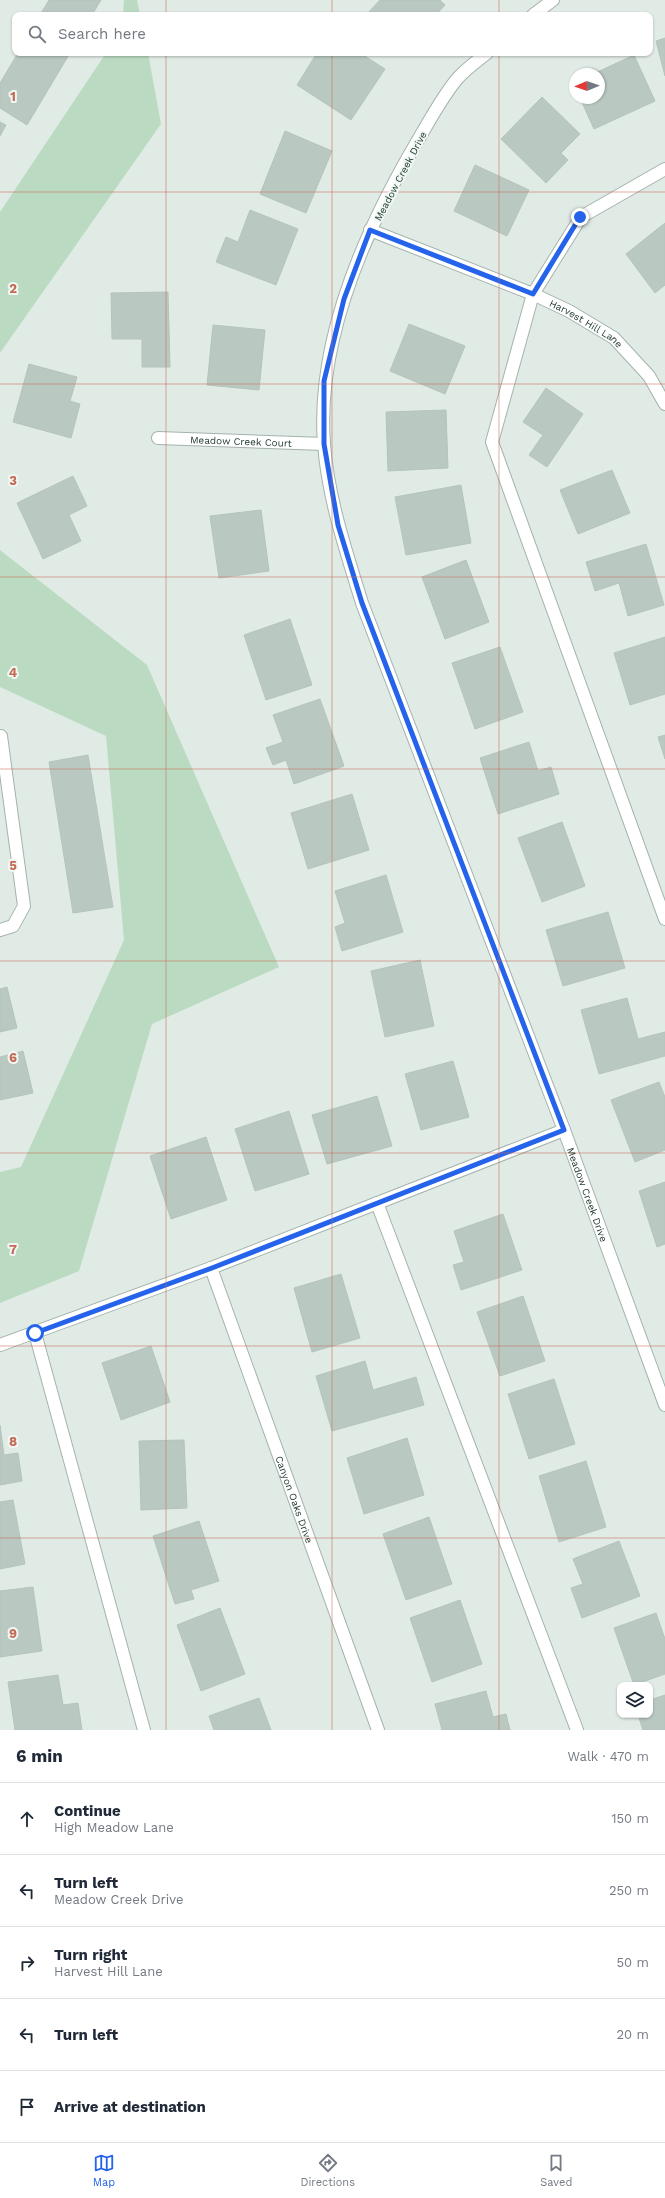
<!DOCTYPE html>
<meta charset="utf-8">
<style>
:root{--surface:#fff;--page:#f6f6f7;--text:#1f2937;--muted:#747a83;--line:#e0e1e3;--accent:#2563eb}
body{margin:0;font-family:"Work Sans",sans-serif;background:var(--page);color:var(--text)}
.controls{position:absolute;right:12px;bottom:12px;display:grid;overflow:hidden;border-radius:8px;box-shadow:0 1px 3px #0004}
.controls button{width:36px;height:36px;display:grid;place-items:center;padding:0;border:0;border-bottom:1px solid var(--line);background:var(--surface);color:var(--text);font:20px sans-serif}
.compass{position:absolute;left:569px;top:68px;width:36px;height:36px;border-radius:50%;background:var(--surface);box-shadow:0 1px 3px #0004;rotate:268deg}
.stop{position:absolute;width:12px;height:12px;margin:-9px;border:3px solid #2563eb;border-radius:50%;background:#fff}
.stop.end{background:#2563eb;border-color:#fff;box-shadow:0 1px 4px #0008}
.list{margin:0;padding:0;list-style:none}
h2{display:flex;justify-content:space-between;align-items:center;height:52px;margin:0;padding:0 16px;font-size:17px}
h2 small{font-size:13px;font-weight:400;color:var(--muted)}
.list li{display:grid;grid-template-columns:26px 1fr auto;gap:12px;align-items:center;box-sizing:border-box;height:72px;padding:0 16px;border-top:1px solid var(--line)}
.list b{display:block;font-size:15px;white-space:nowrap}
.list p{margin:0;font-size:13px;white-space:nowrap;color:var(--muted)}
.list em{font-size:13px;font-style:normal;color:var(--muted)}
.icon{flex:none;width:22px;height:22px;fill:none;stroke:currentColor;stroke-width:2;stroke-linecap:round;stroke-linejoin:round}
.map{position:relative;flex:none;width:665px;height:1730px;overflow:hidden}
.search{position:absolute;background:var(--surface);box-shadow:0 1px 3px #0004;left:12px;right:12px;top:12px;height:44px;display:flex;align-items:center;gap:10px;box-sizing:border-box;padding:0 14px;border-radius:8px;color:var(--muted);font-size:15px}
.sheet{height:412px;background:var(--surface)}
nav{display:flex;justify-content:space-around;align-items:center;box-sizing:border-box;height:56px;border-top:1px solid var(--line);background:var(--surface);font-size:11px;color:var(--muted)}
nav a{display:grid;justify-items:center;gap:2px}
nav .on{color:var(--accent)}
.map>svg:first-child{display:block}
.green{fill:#badbc1}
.building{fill:#b9c9c1;stroke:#b4c4bc}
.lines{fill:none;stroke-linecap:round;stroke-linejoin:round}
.service-casing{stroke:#a4b3ac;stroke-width:14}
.minor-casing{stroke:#a4b3ac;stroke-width:14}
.service{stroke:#fff;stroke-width:12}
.minor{stroke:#fff;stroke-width:12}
.route{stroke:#2563eb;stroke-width:5}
.grid{fill:none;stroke:#c46a55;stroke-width:1;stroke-opacity:0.55}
.labels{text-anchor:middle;stroke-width:4;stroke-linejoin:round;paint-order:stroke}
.street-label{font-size:10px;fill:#223b32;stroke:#f1f8f4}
.grid-label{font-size:13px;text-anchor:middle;font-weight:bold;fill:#c46a55;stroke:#f1f8f4;stroke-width:4;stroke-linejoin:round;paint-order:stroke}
</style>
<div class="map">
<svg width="665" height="1730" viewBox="0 0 665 1730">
<rect width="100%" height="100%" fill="#e1ebe6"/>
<path class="green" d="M 124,0 L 137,0 L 140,15 L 123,15 Z
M 106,53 L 148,53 L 161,124 L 0,353 L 0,212 Z
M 0,550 L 147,665 L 279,967 L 152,1024 L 79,1271 L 0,1303 L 0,1172 L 21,1167 L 124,940 L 106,736 L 0,687 Z"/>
<path class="building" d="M 49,0 L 101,0 L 92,15 L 40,15 Z
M 380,0 L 440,0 L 445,5 L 436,15 L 366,15 Z
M 665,38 L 665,76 L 656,41 Z
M 18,53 L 70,53 L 27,125 L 0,108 L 0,83 Z
M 317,53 L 360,53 L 385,69 L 351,120 L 297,85 Z
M 634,55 L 655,101 L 594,129 L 580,98 L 599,98 L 599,74 L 593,74 Z
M 542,97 L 580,134 L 561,153 L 568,160 L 546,183 L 501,139 Z
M 0,122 L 6,125 L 0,136 Z
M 285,131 L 332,151 L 306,213 L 260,194 Z
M 475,165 L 529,190 L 507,236 L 454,211 Z
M 250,210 L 298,229 L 276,285 L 216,262 L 226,237 L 238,242 Z
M 665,223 L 665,285 L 655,293 L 626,254 Z
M 168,292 L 170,367 L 142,367 L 142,339 L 112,339 L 111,293 Z
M 409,324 L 465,346 L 445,394 L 390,371 Z
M 213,325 L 265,330 L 259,390 L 207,385 Z
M 29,364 L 77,377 L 70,401 L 80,404 L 71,438 L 13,422 Z
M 546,388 L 583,414 L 547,467 L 529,455 L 543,435 L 523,422 Z
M 446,410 L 448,468 L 388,471 L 386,412 Z
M 612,470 L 630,513 L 578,534 L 560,490 Z
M 73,476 L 87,506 L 69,515 L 81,541 L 43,559 L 17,503 Z
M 461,485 L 471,543 L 406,555 L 395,497 Z
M 261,510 L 269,571 L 219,578 L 210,516 Z
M 646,544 L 664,605 L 628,616 L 619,583 L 595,591 L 586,562 Z
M 466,560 L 489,622 L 445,639 L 422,577 Z
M 290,619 L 312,685 L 266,700 L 244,635 Z
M 665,637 L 665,694 L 630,705 L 614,653 Z
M 500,647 L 523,712 L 475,729 L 452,663 Z
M 320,699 L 344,766 L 294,784 L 286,760 L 273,765 L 266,748 L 283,742 L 273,715 Z
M 665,735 L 665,759 L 658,737 Z
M 529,742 L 538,771 L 551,767 L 559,794 L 498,814 L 480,758 Z
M 88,755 L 113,907 L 73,913 L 49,762 Z
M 352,794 L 369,850 L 308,869 L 291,813 Z
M 562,822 L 585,886 L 542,902 L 518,838 Z
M 386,875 L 403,932 L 342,951 L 335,927 L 345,923 L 335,891 Z
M 608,912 L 625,968 L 563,986 L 546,930 Z
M 420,960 L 434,1026 L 385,1037 L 371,971 Z
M 7,987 L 17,1028 L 0,1032 L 0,989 Z
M 627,998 L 638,1039 L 665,1032 L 665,1056 L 599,1074 L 581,1010 Z
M 23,1051 L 33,1093 L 0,1100 L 0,1057 Z
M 453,1061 L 469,1117 L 421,1130 L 405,1074 Z
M 659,1082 L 665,1097 L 665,1150 L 635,1162 L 611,1100 Z
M 377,1096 L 392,1146 L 327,1164 L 312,1115 Z
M 289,1111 L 309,1174 L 255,1191 L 235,1129 Z
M 206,1137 L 227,1200 L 171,1219 L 150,1156 Z
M 665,1182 L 665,1244 L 657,1247 L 639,1191 Z
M 503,1214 L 522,1270 L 461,1290 L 453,1265 L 464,1262 L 454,1231 Z
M 341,1274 L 360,1338 L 312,1352 L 294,1288 Z
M 523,1296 L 545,1361 L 500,1376 L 477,1312 Z
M 151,1346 L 170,1402 L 121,1420 L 102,1363 Z
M 365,1361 L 373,1390 L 416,1377 L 424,1405 L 332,1431 L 316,1376 Z
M 554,1379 L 575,1444 L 529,1459 L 508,1394 Z
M 0,1425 L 4,1455 L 18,1453 L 22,1481 L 0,1485 Z
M 407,1438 L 424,1495 L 364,1514 L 347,1458 Z
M 184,1440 L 187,1508 L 141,1510 L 139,1441 Z
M 586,1461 L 606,1527 L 559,1542 L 539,1476 Z
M 13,1500 L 25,1564 L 0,1569 L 0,1502 Z
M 429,1517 L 452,1584 L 406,1600 L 383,1534 Z
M 199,1521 L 219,1581 L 191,1590 L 194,1599 L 175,1604 L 153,1536 Z
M 619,1541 L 640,1596 L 582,1618 L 571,1588 L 583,1584 L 573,1559 Z
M 33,1587 L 42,1651 L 0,1657 L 0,1591 Z
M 460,1600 L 482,1664 L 432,1682 L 410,1618 Z
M 220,1608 L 245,1674 L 201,1691 L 177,1625 Z
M 656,1613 L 665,1639 L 665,1674 L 634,1685 L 614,1628 Z
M 58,1675 L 63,1705 L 78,1703 L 82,1730 L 15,1730 L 8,1682 Z
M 486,1691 L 493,1717 L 506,1714 L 510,1730 L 442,1730 L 435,1704 Z
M 665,1695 L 665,1730 L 643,1730 L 638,1715 L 650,1715 L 650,1700 Z
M 259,1698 L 271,1730 L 214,1730 L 209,1716 Z"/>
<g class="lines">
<defs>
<path id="service" d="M 665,169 L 581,217 L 533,294 L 492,442 L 665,919
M 0,930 L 13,926 L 24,906 L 1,736
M 377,1203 L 577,1730
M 35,1333 L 144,1730"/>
<g id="minor">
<path d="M 533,15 L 553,0"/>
<path id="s1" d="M 487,53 C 477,61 466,69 457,79 C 442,97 430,120 418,140 C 366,228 316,339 324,444 C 328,498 346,551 362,603 L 564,1130 L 665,1405"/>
<path id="s2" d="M 370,230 L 533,294 L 569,311 L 614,338 L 649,376 L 665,404"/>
<path id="s3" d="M 158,438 L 324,444"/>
<path id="s4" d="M 211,1268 L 378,1730"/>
<path d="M 0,1345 L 211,1268 L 564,1130"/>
</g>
</defs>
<use href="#service" class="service-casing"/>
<use href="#minor" class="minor-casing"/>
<use href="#service" class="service"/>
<use href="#minor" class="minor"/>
</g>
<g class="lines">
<path class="route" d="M 35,1333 L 212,1268 L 564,1130 L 362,603 L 338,525 L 324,444 L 324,381 L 344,299 L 370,230 L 533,294 L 580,217"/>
</g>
<path class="grid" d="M 166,0 L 166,15M 332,0 L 332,15M 499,0 L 499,15M 166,53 L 166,1730M 332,53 L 332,1730M 499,53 L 499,1730M 0,192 L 665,192M 0,384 L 665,384M 0,577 L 665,577M 0,769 L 665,769M 0,961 L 665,961M 0,1153 L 665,1153M 0,1346 L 665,1346M 0,1538 L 665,1538"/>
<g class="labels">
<g class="street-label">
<text transform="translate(400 176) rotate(-62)" y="4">Meadow Creek Drive</text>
<text dy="4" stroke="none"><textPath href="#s2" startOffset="236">Harvest Hill Lane</textPath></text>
<text dy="4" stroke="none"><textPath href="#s3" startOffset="83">Meadow Creek Court</textPath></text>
<text dy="4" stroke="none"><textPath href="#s1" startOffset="1232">Meadow Creek Drive</textPath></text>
<text dy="4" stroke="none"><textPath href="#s4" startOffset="246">Canyon Oaks Drive</textPath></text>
</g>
</g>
<g class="grid-label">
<text x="13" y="101">1</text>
<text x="13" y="293">2</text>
<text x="13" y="485">3</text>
<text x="13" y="677">4</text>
<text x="13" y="870">5</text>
<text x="13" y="1062">6</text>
<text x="13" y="1254">7</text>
<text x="13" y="1446">8</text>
<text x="13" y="1638">9</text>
</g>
</svg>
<div class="controls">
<button><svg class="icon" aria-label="layers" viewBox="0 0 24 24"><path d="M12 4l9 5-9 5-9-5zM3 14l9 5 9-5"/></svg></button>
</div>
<svg class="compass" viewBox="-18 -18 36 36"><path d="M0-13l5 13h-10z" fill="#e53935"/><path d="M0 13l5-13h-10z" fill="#747a83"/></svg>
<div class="stop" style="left:35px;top:1333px"></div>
<div class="stop end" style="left:580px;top:217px"></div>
<div class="search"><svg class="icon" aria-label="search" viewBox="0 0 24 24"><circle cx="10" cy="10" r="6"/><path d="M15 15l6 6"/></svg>Search here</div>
</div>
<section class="sheet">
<h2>6 min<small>Walk · 470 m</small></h2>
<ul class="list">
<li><svg class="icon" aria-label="ahead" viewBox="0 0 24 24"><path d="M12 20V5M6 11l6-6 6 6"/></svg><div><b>Continue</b><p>High Meadow Lane</p></div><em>150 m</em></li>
<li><svg class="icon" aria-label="left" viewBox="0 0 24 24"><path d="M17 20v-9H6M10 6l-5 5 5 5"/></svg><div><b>Turn left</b><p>Meadow Creek Drive</p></div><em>250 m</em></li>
<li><svg class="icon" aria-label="right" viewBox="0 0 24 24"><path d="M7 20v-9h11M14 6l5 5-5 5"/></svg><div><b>Turn right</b><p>Harvest Hill Lane</p></div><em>50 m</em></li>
<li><svg class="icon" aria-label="left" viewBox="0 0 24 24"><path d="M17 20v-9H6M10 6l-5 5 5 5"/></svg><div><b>Turn left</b></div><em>20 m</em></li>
<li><svg class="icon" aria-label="arrive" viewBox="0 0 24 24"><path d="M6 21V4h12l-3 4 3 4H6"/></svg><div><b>Arrive at destination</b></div></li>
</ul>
</section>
<nav>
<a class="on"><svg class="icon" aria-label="map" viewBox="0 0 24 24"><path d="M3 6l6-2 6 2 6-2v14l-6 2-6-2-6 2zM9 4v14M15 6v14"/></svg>Map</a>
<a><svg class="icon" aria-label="directions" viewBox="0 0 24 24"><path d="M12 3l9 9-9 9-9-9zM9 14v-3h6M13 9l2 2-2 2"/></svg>Directions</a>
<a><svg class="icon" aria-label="saved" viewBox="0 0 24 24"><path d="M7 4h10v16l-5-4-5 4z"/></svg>Saved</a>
</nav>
